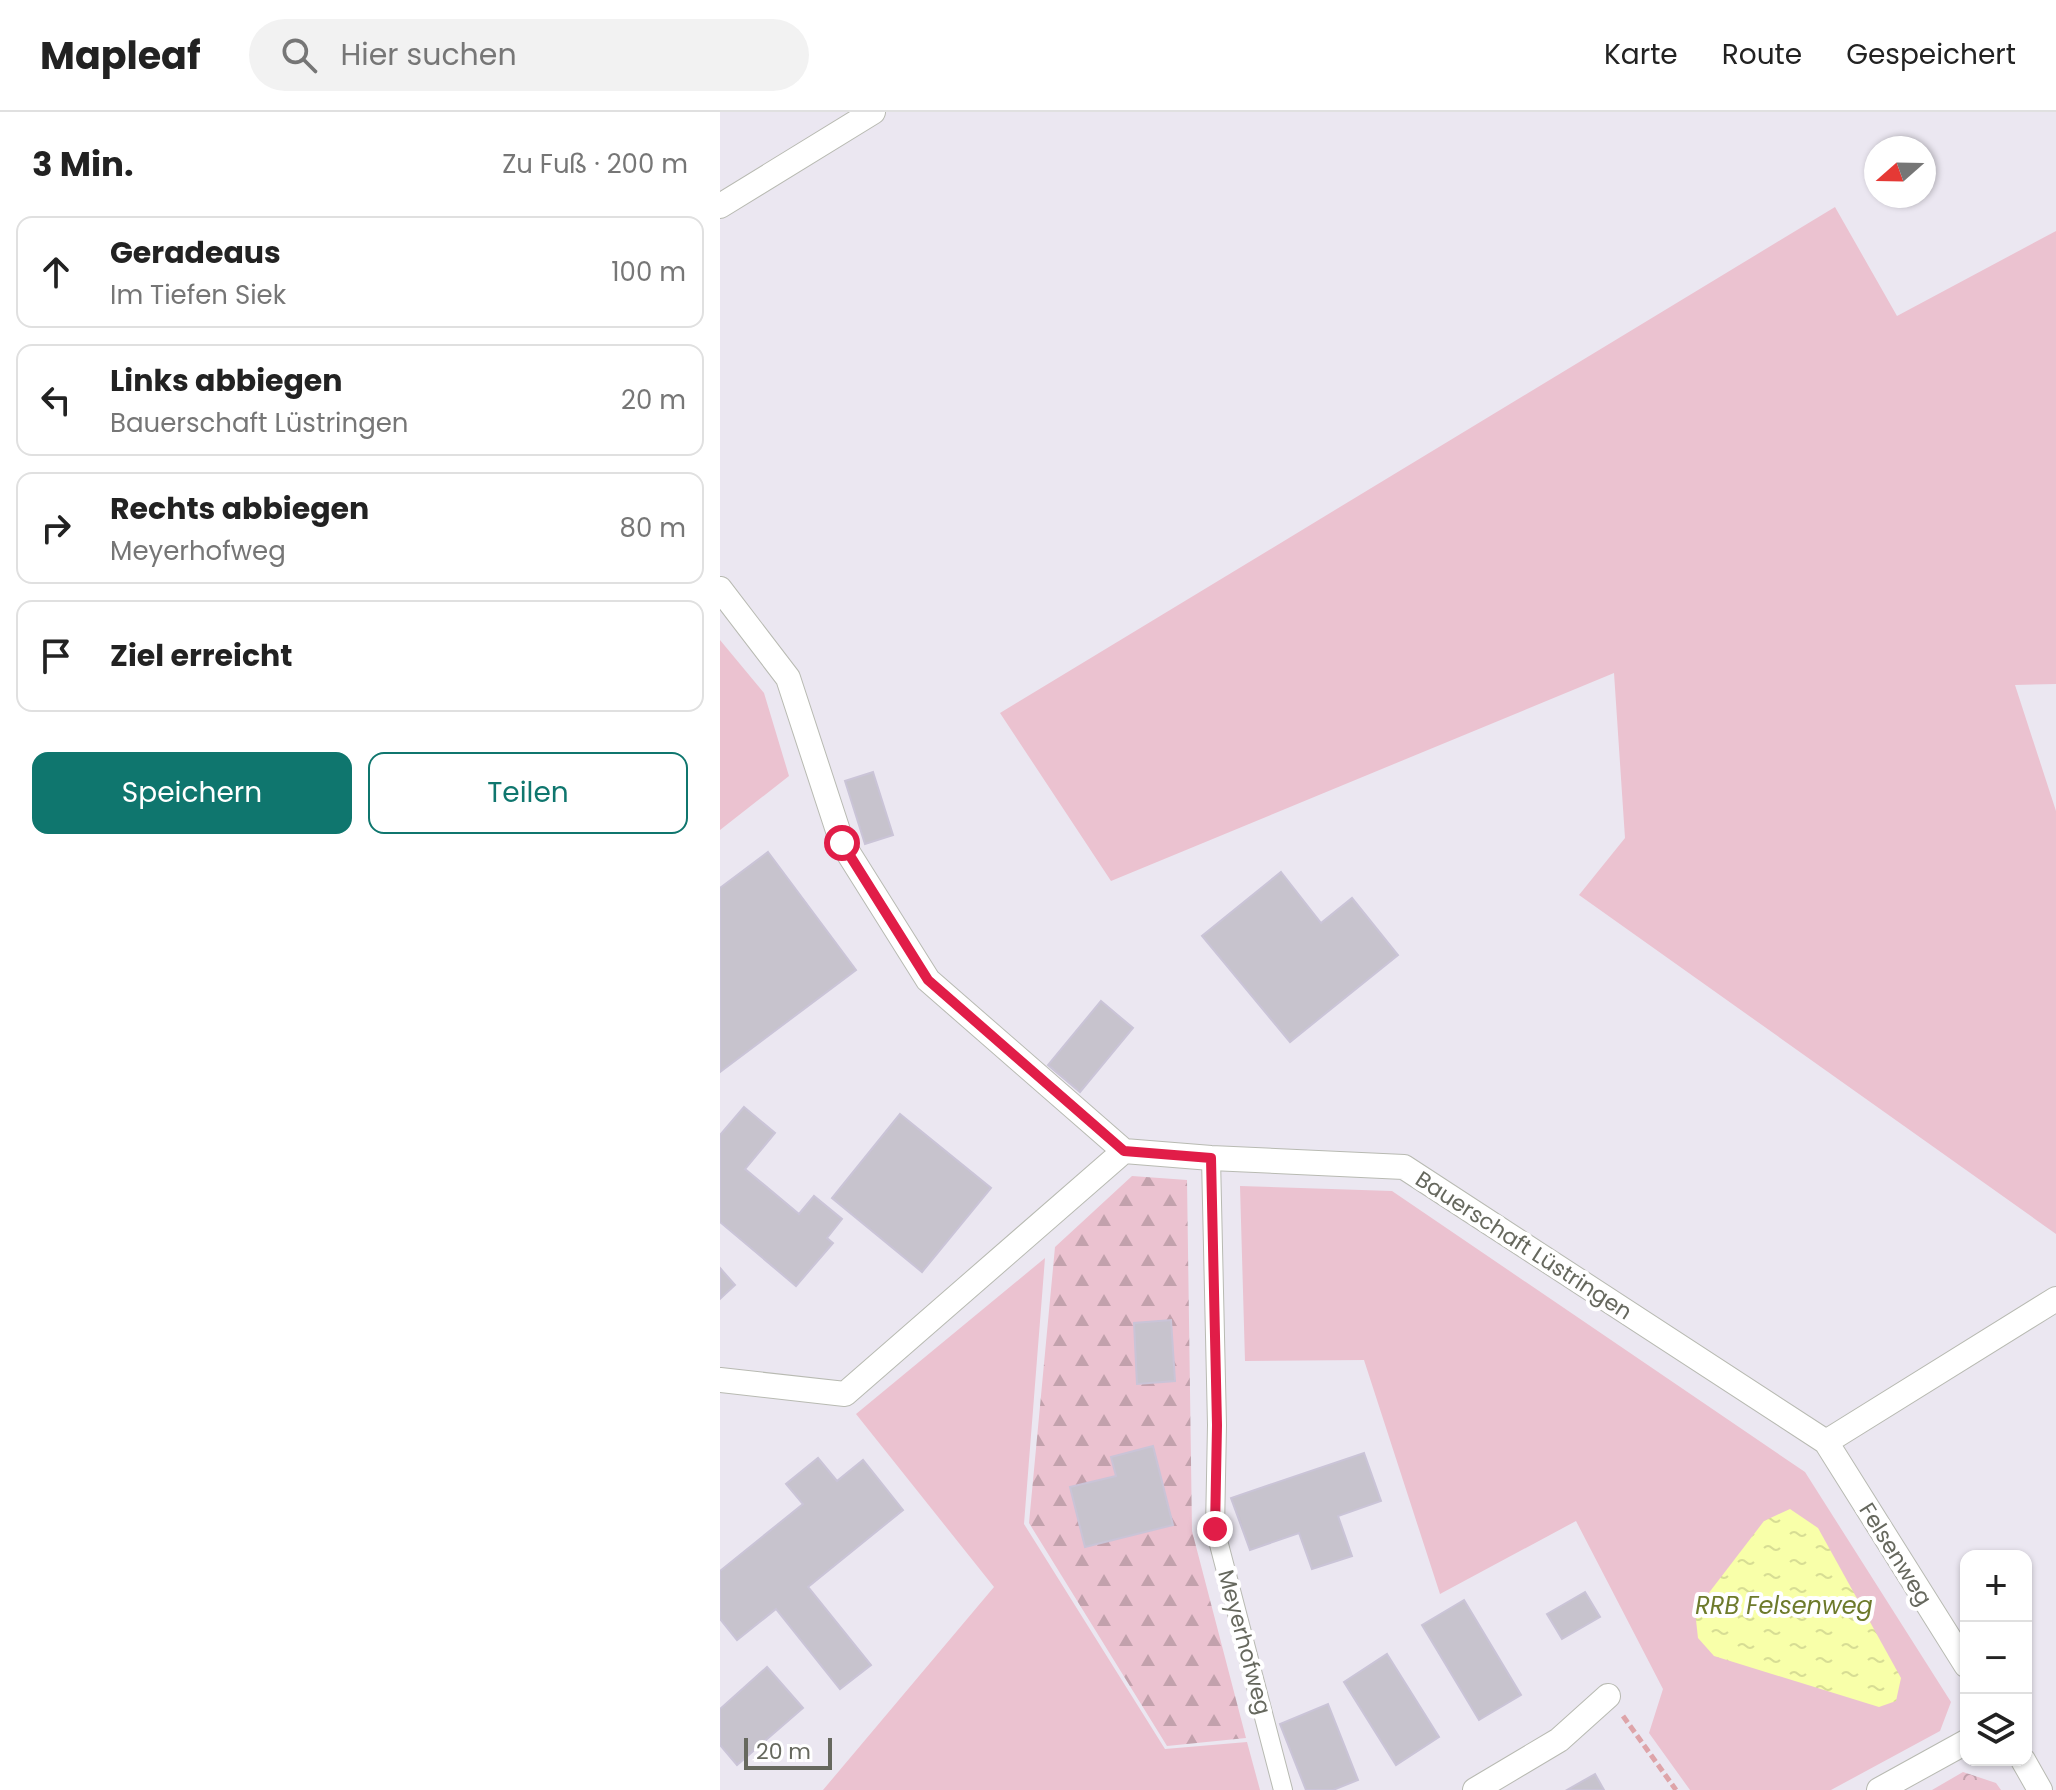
<!DOCTYPE html>
<html lang="de">
<meta charset="utf-8">
<style>
:root{--surface:#fff;--page:#f2f2f2;--text:#222;--muted:#767676;--line:#e0e0e0;--accent:#0f766e}
body{margin:0;font-family:Poppins,sans-serif;background:var(--page);color:var(--text)}
.controls{position:absolute;right:24px;bottom:24px;display:grid;overflow:hidden;border-radius:16px;box-shadow:0 2px 6px #0004}
.controls button{width:72px;height:72px;display:grid;place-items:center;padding:0;border:0;border-bottom:2px solid var(--line);background:var(--surface);color:var(--text);font:40px sans-serif}
.compass{position:absolute;left:1144px;top:24px;width:72px;height:72px;border-radius:50%;background:var(--surface);box-shadow:0 2px 6px #0004;rotate:250deg}
.scale{position:absolute;left:24px;bottom:20px;width:88px;box-sizing:border-box;padding-left:8px;border:4px solid #66685e;border-top:0;font-size:22px;line-height:28px;white-space:nowrap;color:#66685e;-webkit-text-stroke:6px #fff;paint-order:stroke}
.stop{position:absolute;width:24px;height:24px;margin:-18px;border:6px solid #e11d48;border-radius:50%;background:#fff}
.stop.end{background:#e11d48;border-color:#fff;box-shadow:0 2px 8px #0008}
.list{margin:0;padding:0;list-style:none}
h2{display:flex;justify-content:space-between;align-items:center;height:104px;margin:0;padding:0 32px;font-size:34px}
h2 small{font-size:26px;font-weight:400;color:var(--muted)}
.list li{display:grid;grid-template-columns:52px 1fr auto;gap:24px;align-items:center;box-sizing:border-box;height:112px;margin:0 16px 16px;padding:0 16px;border:2px solid var(--line);border-radius:16px}
.list b{display:block;font-size:30px;white-space:nowrap}
.list p{margin:0;font-size:26px;white-space:nowrap;color:var(--muted)}
.list em{font-size:26px;font-style:normal;color:var(--muted)}
.actions{display:flex;gap:16px;padding:24px 32px}
.actions a{flex:1;padding:18px 0;border:2px solid var(--accent);border-radius:16px;text-align:center;font-size:28px;color:var(--accent)}
.actions .main{background:var(--accent);color:#fff}
.icon{flex:none;width:44px;height:44px;fill:none;stroke:currentColor;stroke-width:2;stroke-linecap:round;stroke-linejoin:round}
.map{position:relative;flex:none;width:1336px;height:1678px;overflow:hidden}
header{display:flex;align-items:center;gap:48px;box-sizing:border-box;height:112px;padding:0 40px;background:var(--surface);border-bottom:2px solid var(--line)}
header strong{font-size:38px}
nav{display:flex;gap:44px;margin-inline-start:auto;font-size:28px}
.search{width:560px;height:72px;background:var(--page);display:flex;align-items:center;gap:20px;box-sizing:border-box;padding:0 28px;border-radius:44px;color:var(--muted);font-size:30px}
main{display:flex}
aside{flex:1;background:var(--surface)}
.map>svg:first-child{display:block}
.grass{fill:#ebc2d0}
.forest{fill:url(#forest-firs)}
.park{fill:url(#park-crowns)}
.water{fill:url(#water-ripples)}
.building{fill:#c7c3cd;stroke:#cac4d7;stroke-width:2}
.lines{fill:none;stroke-linecap:round;stroke-linejoin:round}
.lane-casing{stroke:#b8bab2;stroke-width:20}
.street-casing{stroke:#b8bab2;stroke-width:26}
.path{stroke:#dea4a9;stroke-width:5;stroke-dasharray:8 4;stroke-linecap:butt}
.lane{stroke:#fff;stroke-width:18}
.street{stroke:#fff;stroke-width:24}
.route{stroke:#e11d48;stroke-width:10}
.labels{text-anchor:middle;stroke-width:8;stroke-linejoin:round;paint-order:stroke}
.street-label{font-size:22px;fill:#66685e;stroke:#fff}
.water-label{font-size:24px;font-style:italic;fill:#6d7a2b;stroke:#fff}
</style>
<header>
<strong>Mapleaf</strong>
<div class="search"><svg class="icon" aria-label="search" viewBox="0 0 24 24"><circle cx="10" cy="10" r="6"/><path d="M15 15l6 6"/></svg>Hier suchen</div>
<nav><a>Karte</a><a>Route</a><a>Gespeichert</a></nav>
</header>
<main>
<aside>
<h2>3 Min.<small>Zu Fuß · 200 m</small></h2>
<ul class="list">
<li><svg class="icon" aria-label="ahead" viewBox="0 0 24 24"><path d="M12 20V5M6 11l6-6 6 6"/></svg><div><b>Geradeaus</b><p>Im Tiefen Siek</p></div><em>100 m</em></li>
<li><svg class="icon" aria-label="left" viewBox="0 0 24 24"><path d="M17 20v-9H6M10 6l-5 5 5 5"/></svg><div><b>Links abbiegen</b><p>Bauerschaft Lüstringen</p></div><em>20 m</em></li>
<li><svg class="icon" aria-label="right" viewBox="0 0 24 24"><path d="M7 20v-9h11M14 6l5 5-5 5"/></svg><div><b>Rechts abbiegen</b><p>Meyerhofweg</p></div><em>80 m</em></li>
<li><svg class="icon" aria-label="arrive" viewBox="0 0 24 24"><path d="M6 21V4h12l-3 4 3 4H6"/></svg><div><b>Ziel erreicht</b></div></li>
</ul>
<div class="actions"><a class="main">Speichern</a><a>Teilen</a></div>
</aside>
<div class="map">
<svg width="1336" height="1678" viewBox="0 0 1336 1678">
<defs>
<pattern id="forest-firs" width="22" height="20" patternUnits="userSpaceOnUse" patternTransform="scale(2)"><rect width="22" height="20" fill="#ebc2d0"/><path d="M5 1l3.5 6h-7zM16 11l3.5 6h-7z" fill="#c2a1ac"/></pattern>
<pattern id="park-crowns" width="20" height="18" patternUnits="userSpaceOnUse" patternTransform="scale(2)"><rect width="20" height="18" fill="#ebc2d0"/><path d="M2 6a3 3 0 1 1 6 0M12 15a3 3 0 1 1 6 0" fill="none" stroke="#c2a1ac"/></pattern>
<pattern id="water-ripples" width="26" height="14" patternUnits="userSpaceOnUse" patternTransform="scale(2)"><rect width="26" height="14" fill="#f8ffa9"/><path d="M2 4q2-2 4 0t4 0M15 11q2-2 4 0t4 0" fill="none" stroke="#d7dd94"/></pattern>
</defs>
<rect width="100%" height="100%" fill="#ebe7f1"/>
<path class="grass" d="M 1115,95 L 1177,204 L 1336,119 L 1336,572 L 1295,573 L 1336,699 L 1336,1122 L 859,783 L 905,726 L 894,561 L 391,769 L 280,601 Z
M 0,528 L 44,581 L 69,664 L 0,718 Z
M 520,1074 L 672,1079 L 1085,1360 L 1231,1590 L 1220,1619 L 1111,1678 L 970,1678 L 929,1621 L 943,1577 L 856,1409 L 720,1482 L 644,1248 L 525,1249 Z
M 325,1146 L 304,1412 L 445,1637 L 527,1630 L 540,1678 L 103,1678 L 274,1475 L 136,1302 Z"/>
<path class="forest" d="M 412,1064 L 467,1068 L 472,1419 L 526,1626 L 447,1634 L 309,1411 L 335,1135 Z"/>
<path class="park" d="M 1243,1660 L 1276,1671 L 1281,1678 L 1212,1678 Z"/>
<path class="water" d="M 1070,1397 L 1098,1416 L 1181,1566 L 1176,1589 L 1159,1595 L 994,1544 L 978,1526 L 975,1499 L 1044,1409 Z"/>
<path class="building" d="M 153,660 L 173,723 L 145,732 L 125,669 Z
M 48,740 L 136,858 L 0,960 L 0,776 Z
M 561,760 L 601,811 L 632,786 L 678,843 L 570,930 L 482,824 Z
M 381,889 L 413,916 L 360,980 L 328,953 Z
M 24,995 L 55,1021 L 25,1057 L 79,1102 L 94,1084 L 122,1107 L 107,1126 L 113,1131 L 76,1174 L 0,1110 L 0,1023 Z
M 180,1002 L 271,1076 L 202,1160 L 112,1086 Z
M 0,1156 L 15,1173 L 0,1187 Z
M 451,1208 L 455,1269 L 417,1272 L 414,1211 Z
M 433,1334 L 453,1413 L 365,1435 L 350,1375 L 396,1364 L 391,1345 Z
M 644,1341 L 661,1389 L 618,1404 L 632,1444 L 592,1457 L 579,1421 L 530,1438 L 511,1386 Z
M 98,1346 L 117,1369 L 143,1348 L 183,1398 L 88,1475 L 151,1553 L 120,1577 L 56,1497 L 17,1528 L 0,1507 L 0,1459 L 83,1392 L 66,1372 Z
M 865,1480 L 880,1505 L 842,1527 L 827,1502 Z
M 744,1488 L 801,1583 L 759,1608 L 702,1513 Z
M 667,1542 L 719,1625 L 676,1653 L 624,1570 Z
M 47,1555 L 83,1596 L 17,1653 L 0,1633 L 0,1597 Z
M 608,1592 L 638,1668 L 613,1678 L 586,1678 L 560,1612 Z
M 875,1662 L 884,1678 L 847,1678 Z"/>
<g class="lines">
<defs>
<path id="lane" d="M 491,1046 L 497,1313 L 495,1417 L 563,1678"/>
<path id="street" d="M 0,94 L 153,0
M 0,477 L 68,566 L 122,731 L 208,868 L 404,1039
M 0,1268 L 125,1282 L 404,1039 L 491,1046 L 684,1055 L 1106,1330 L 1336,1187
M 1106,1330 L 1246,1553
M 1303,1648 L 1320,1678
M 755,1678 L 839,1628 L 888,1584
M 1159,1678 L 1246,1630"/>
</defs>
<use href="#lane" class="lane-casing"/>
<use href="#street" class="street-casing"/>
<path class="path" d="M 903,1604 L 956,1678"/>
<use href="#lane" class="lane"/>
<use href="#street" class="street"/>
</g>
<g class="lines">
<path class="route" d="M 122,731 L 208,868 L 404,1039 L 491,1046 L 497,1313 L 495,1417"/>
</g>
<g class="labels">
<g class="street-label">
<text transform="translate(804 1133) rotate(33)" y="8">Bauerschaft Lüstringen</text>
<text transform="translate(1176 1442) rotate(58)" y="8">Felsenweg</text>
<text transform="translate(525 1530) rotate(75)" y="8">Meyerhofweg</text>
</g>
<g class="water-label">
<text x="1064" y="1502">RRB Felsenweg</text>
</g>
</g>
</svg>
<div class="controls">
<button>+</button>
<button>−</button>
<button><svg class="icon" aria-label="layers" viewBox="0 0 24 24"><path d="M12 4l9 5-9 5-9-5zM3 14l9 5 9-5"/></svg></button>
</div>
<svg class="compass" viewBox="-18 -18 36 36"><path d="M0-13l5 13h-10z" fill="#e53935"/><path d="M0 13l5-13h-10z" fill="#767676"/></svg>
<div class="scale">20 m</div>
<div class="stop" style="left:122px;top:731px"></div>
<div class="stop end" style="left:495px;top:1417px"></div>
</div>
</main>
